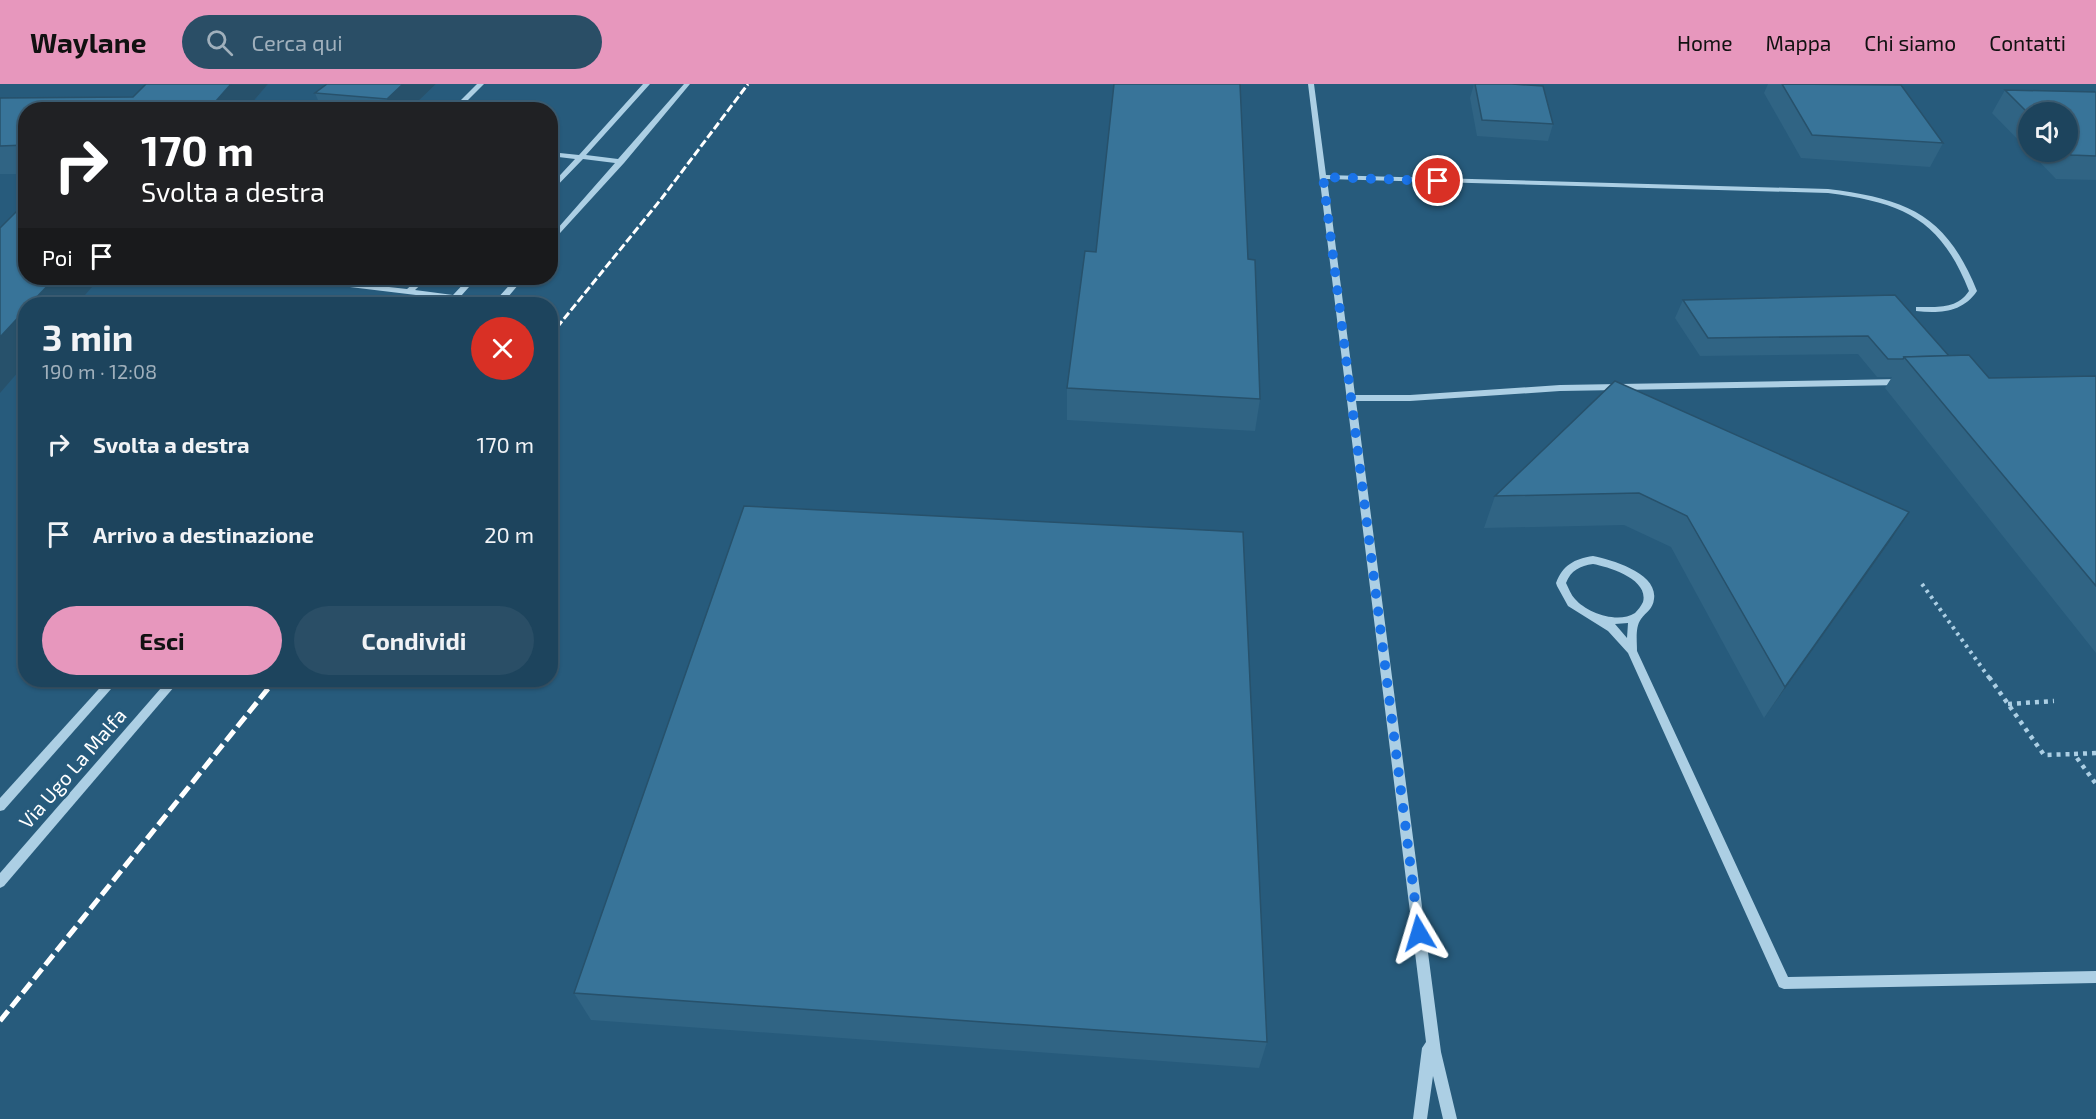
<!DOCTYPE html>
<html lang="it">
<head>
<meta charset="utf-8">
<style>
	:root { --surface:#1d445d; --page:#2a4e66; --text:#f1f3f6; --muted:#a0b0bc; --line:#3b5c72; --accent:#e797bd }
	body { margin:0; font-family:"Exo 2",sans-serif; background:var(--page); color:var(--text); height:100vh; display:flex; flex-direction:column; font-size:22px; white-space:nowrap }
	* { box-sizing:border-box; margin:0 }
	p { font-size:20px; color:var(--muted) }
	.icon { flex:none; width:33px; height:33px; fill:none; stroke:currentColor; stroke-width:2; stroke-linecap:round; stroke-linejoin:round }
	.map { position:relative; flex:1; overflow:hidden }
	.details { position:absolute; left:18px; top:213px; width:540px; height:390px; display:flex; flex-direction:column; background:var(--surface); border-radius:24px; box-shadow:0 2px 4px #0004,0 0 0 2px var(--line) }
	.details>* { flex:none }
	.hud { position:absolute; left:18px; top:18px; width:540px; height:183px; border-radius:24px; box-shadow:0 2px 4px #0004,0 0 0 2px var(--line); background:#202124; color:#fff; overflow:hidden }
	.controls { position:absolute; left:2018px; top:18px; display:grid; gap:12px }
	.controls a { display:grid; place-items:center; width:60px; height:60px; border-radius:50%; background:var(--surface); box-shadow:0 2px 4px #0004,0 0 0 2px var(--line); font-size:30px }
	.pin { position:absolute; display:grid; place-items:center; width:51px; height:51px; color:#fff; margin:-26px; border:3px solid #fff; border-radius:50%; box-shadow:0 2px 6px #0007 }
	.me { position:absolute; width:66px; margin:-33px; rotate:353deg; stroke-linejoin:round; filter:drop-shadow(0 0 4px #0008) }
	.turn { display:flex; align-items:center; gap:21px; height:126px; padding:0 24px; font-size:27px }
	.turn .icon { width:78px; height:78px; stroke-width:2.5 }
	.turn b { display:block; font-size:42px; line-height:51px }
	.then { display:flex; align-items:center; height:57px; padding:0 24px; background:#0003; gap:12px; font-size:22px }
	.round { display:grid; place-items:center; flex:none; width:63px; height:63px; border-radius:32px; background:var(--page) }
	.head { display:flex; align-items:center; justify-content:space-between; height:102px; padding:0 24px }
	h1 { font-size:36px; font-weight:700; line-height:45px }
	.primary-button { display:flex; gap:12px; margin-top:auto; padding:12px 24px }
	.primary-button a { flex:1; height:69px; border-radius:36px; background:var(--accent); color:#111; font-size:24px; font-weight:700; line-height:69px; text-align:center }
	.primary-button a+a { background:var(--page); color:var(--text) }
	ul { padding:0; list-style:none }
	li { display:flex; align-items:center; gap:18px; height:90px; padding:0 24px }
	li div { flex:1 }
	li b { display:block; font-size:22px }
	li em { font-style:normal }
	header { display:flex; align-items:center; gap:36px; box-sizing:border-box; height:84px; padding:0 30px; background:var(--accent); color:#111 }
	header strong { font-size:28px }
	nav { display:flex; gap:33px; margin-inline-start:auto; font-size:21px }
	.search { width:420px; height:54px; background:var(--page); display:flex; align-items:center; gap:15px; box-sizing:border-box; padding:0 21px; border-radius:33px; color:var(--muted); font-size:22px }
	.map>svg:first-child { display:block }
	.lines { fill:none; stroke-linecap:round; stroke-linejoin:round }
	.path-far1 { stroke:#accfe4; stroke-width:4; stroke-dasharray:3 4.5; stroke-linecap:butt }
	.path { stroke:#accfe4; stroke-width:4.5; stroke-dasharray:4 5; stroke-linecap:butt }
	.minor { fill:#accfe4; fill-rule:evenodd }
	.rail-far1 { stroke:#fff; stroke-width:3; stroke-dasharray:8 3; stroke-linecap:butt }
	.rail { stroke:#fff; stroke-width:5; stroke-dasharray:13 5; stroke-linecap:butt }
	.wall { fill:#306484 }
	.shaded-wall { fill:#27516b }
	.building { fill:#387499; stroke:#27516b; stroke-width:1.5 }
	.route { stroke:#1a73e8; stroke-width:10; stroke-dasharray:0 18 }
	.labels { text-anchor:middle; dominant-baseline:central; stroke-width:6; stroke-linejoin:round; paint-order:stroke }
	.street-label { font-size:20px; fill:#fff; stroke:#275b7c }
</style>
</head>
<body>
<header>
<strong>Waylane</strong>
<div class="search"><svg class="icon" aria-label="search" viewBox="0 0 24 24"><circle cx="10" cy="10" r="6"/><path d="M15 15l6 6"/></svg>Cerca qui</div>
<nav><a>Home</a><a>Mappa</a><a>Chi siamo</a><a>Contatti</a></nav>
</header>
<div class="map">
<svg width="2096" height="1035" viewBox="0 0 2096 1035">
	<rect width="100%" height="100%" fill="#275b7c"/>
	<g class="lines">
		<polyline class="path-far1" points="1922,500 1990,595"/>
		<g class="path">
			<polyline points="1989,593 2044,671 2074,670"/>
			<polyline points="2008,620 2054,617"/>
			<polyline points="2096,669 2074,670 2096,700"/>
		</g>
		<g class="minor">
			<polygon points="337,0 344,0 316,26 308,26"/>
			<polygon points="477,0 484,0 458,26 451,26"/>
			<polygon points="643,0 650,0 586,71 618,75 684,0 690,0 624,79 550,160 550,153 615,79 583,75 550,109 550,102 575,75 550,72 550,68 579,71"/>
			<path d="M1308,0H1314L1326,91L1828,105C1907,115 1946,130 1977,207C1963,228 1940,230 1916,227V223H1919C1938,223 1957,225 1969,207C1940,134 1903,119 1828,109L1327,95L1355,311H1410L1560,301L1901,295L1905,298L1901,301L1560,307L1410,317H1356L1441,968L1457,1035H1443L1433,992L1427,1035H1413L1422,964L1426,958Z"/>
			<polygon points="288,194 308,194 407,205 420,194 428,194 415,206 453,211 469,194 477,194 461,212 496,216 516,194 524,194 502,220 457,216 453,220 445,220 449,215 292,196"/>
			<path d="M1593,472C1612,476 1658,489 1654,515C1653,525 1646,528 1641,535C1635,543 1637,557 1637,567L1788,893L2096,887V899L1784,905L1779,903L1628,569L1608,547L1568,522L1557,502L1556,499C1563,481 1574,475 1593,472ZM1593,480C1609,483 1649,495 1643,518C1641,522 1638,526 1635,529C1618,540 1587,529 1575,515C1571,511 1569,505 1566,499C1571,486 1580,482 1593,480ZM1628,539L1627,554L1615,540Z"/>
			<polygon points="107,596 119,596 4,726 0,727 0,714"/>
			<polygon points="168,596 180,596 4,802 0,804 0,789"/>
		</g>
		<polyline class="rail-far1" points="550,252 662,114 748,0"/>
		<polyline class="rail" points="0,937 275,596"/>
	</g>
	<g class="wall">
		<polygon points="146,0 268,0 246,26 26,26 26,90 0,90 0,14 133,13"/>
		<polygon points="436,0 409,26 322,26 315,9"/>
		<polygon points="1474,0 1512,0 1553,40 1548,57 1477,52 1470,14"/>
		<polygon points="1768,0 1894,0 1943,59 1930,83 1801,74 1764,9"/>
		<polygon points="2005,6 2096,8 2096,96 2056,95 2030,68 2067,68 2067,28 2028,28 2028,66 1992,29"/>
		<polygon points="1248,175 1260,315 1255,347 1067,336 1067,304"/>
		<polygon points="1895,211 1949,272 1989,294 2096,292 2096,569 1885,304 1892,293 1877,293 1858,270 1700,272 1675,234 1683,216"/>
		<polygon points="1615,297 1888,460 1764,634 1671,463 1624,441 1484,444 1495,412"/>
		<polygon points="574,909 1267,958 1259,984 591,936"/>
	</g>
	<g class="shaded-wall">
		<polygon points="231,0 268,0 246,26 208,26"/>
		<polygon points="403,0 436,0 409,26 391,26 387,15"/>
		<polygon points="55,194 100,194 77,220 30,220"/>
		<polygon points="26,225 26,279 0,309 0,253"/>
		<polygon points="1909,428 1888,460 1764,634 1785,603"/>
	</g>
	<g class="building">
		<polygon points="146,0 231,0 208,26 26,26 26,61 0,62 0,14 133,13"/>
		<polygon points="327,0 403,0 387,15 315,9"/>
		<polygon points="1114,0 1240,0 1248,175 1255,176 1260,315 1067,304 1085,167 1096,168"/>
		<polygon points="1475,0 1512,0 1543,2 1553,40 1482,36"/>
		<polygon points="1782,0 1901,1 1943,59 1812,51"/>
		<polygon points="2005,6 2096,8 2096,72 2071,71 2067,67 2067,28 2028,29"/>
		<polygon points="26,118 26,194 55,194 30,220 26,220 26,225 0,253 0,144"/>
		<polygon points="1895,211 1949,272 1904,273 1903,275 1888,275 1868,252 1708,254 1683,216"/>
		<polygon points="1969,271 1989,294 2096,292 2096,502 1904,273"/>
		<polygon points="1615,297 1909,428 1785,603 1687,432 1639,409 1495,412"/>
		<polygon points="744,422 1243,448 1267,958 574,909"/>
	</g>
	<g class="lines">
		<polyline class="route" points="1419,849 1323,93 1438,97"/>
	</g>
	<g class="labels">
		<g class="street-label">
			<text transform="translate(72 684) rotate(-49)">Via Ugo La Malfa</text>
		</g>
	</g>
</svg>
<div class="controls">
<a><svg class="icon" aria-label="sound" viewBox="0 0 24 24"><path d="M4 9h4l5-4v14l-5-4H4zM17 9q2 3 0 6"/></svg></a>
</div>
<div class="pin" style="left:1438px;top:97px;background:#d93025"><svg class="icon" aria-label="arrive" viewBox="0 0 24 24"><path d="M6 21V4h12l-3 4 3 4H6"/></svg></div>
<svg class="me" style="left:1419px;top:849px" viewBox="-20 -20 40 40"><path d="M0-17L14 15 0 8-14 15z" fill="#1a73e8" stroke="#fff" stroke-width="4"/></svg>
<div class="hud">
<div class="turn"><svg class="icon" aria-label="right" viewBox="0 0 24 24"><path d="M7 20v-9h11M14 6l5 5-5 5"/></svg><div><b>170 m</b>Svolta a destra</div></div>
<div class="then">Poi<svg class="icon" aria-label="arrive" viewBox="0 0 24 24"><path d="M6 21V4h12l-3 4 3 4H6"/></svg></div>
</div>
<section class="details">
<div class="head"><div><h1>3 min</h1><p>190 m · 12:08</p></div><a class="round" style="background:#d93025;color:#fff"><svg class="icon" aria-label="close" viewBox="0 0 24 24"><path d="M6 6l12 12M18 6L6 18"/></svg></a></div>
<ul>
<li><svg class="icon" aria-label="right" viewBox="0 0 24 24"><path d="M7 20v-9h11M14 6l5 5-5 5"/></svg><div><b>Svolta a destra</b></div><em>170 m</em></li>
<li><svg class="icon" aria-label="arrive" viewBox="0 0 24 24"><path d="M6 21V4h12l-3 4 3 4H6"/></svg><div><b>Arrivo a destinazione</b></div><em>20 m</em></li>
</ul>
<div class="primary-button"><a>Esci</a><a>Condividi</a></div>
</section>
</div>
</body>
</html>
